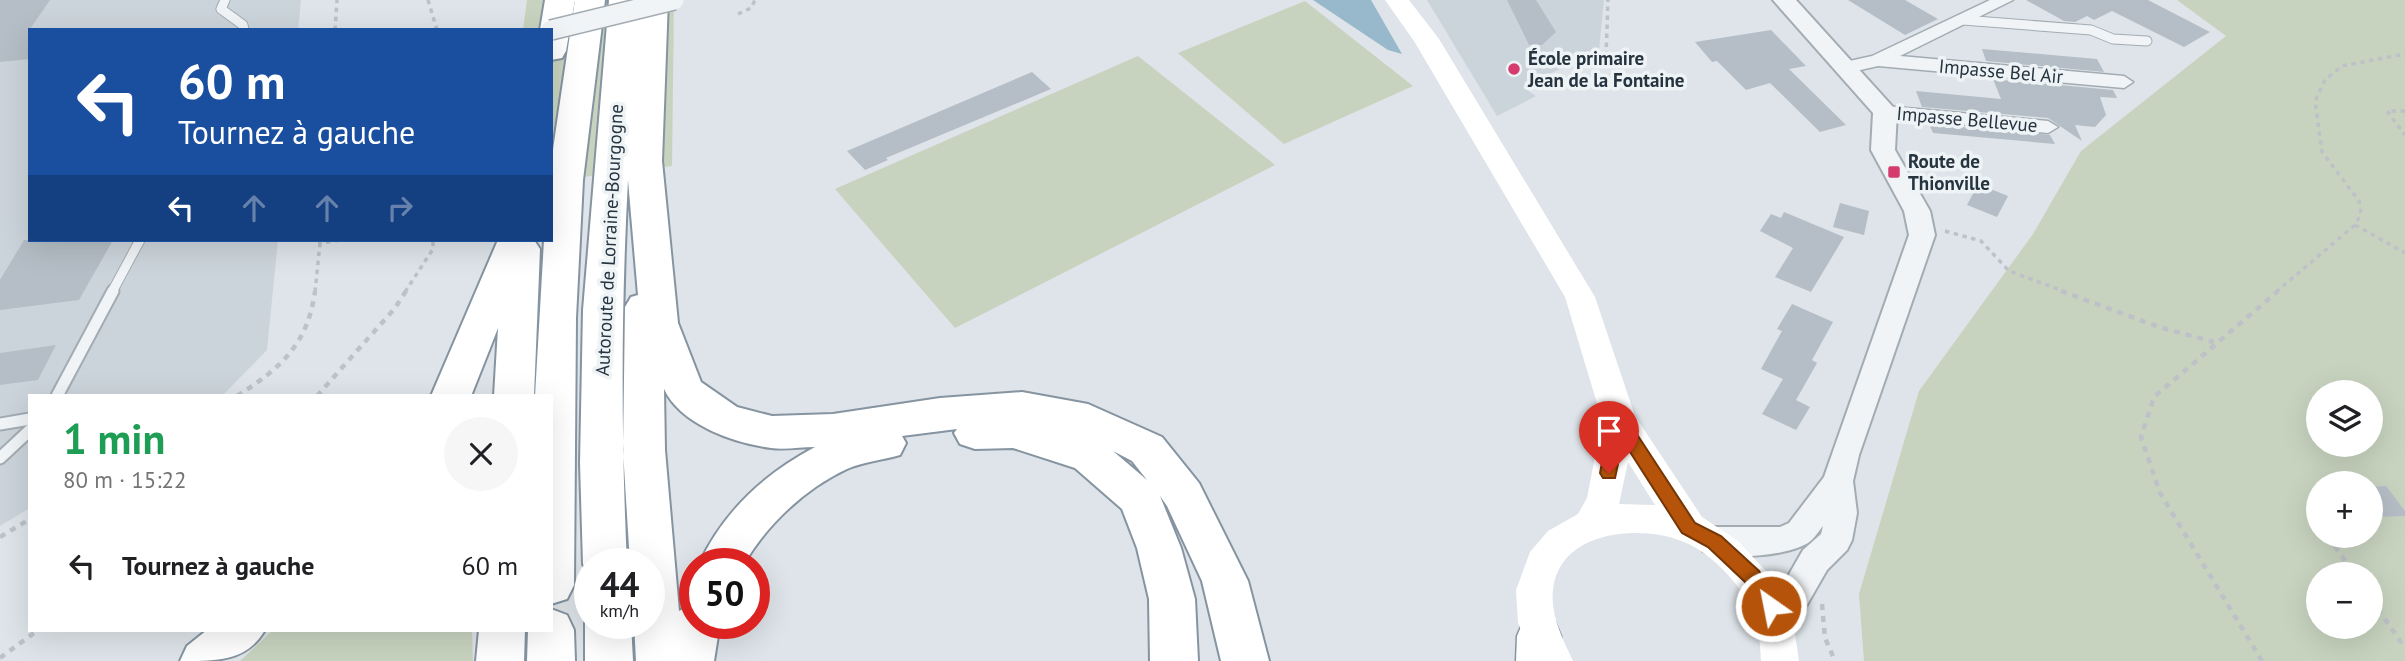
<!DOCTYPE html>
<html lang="fr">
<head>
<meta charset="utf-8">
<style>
	:root { --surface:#fff; --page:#f6f6f6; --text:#202124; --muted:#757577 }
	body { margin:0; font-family:"PT Sans",sans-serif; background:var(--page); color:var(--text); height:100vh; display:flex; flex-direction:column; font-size:26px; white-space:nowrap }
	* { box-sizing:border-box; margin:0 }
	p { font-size:23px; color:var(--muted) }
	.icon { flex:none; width:38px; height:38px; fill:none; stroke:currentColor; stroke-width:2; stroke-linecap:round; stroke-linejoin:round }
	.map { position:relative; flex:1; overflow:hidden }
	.panel { position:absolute; left:28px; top:394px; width:525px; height:238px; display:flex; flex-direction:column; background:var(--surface); border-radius:0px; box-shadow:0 7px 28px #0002 }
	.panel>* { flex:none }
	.top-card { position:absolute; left:28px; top:28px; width:525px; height:214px; border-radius:0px; box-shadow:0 7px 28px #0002; background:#1a4fa0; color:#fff; overflow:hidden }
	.buttons { position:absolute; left:2306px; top:380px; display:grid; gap:14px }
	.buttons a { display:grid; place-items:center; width:77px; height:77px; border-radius:50%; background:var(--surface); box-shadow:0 7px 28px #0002; font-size:35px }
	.speed { position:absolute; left:574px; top:548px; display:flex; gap:14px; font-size:35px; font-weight:700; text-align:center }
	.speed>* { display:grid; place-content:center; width:91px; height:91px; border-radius:50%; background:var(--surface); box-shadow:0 7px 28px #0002; line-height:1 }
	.speed small { font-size:18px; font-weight:400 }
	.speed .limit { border:10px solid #d22; background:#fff; color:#111 }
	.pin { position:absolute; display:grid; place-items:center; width:60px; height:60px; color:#fff; margin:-72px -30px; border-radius:50% 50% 50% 0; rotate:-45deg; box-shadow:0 0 7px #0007 }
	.pin .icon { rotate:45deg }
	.me { position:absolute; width:77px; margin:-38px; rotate:327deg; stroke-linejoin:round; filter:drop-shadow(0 0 5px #0008) }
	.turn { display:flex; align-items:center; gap:24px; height:147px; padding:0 35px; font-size:32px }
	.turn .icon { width:91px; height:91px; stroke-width:2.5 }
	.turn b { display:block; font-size:49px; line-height:60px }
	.lanes { display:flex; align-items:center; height:66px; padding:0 35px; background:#0003; justify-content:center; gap:35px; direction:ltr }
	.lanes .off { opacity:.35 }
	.round { display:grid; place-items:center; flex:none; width:74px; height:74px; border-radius:37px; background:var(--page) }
	.headline { display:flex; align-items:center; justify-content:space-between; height:119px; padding:0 35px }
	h1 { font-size:42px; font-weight:700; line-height:52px; color:#1e9e55 }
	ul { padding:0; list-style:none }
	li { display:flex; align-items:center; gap:21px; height:105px; padding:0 35px }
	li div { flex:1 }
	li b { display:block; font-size:26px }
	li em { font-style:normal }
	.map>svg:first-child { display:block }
	.built { fill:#ccd4db }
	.green { fill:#c7d3bf; fill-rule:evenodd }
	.water { fill:#97b9cb }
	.building { fill:#b5bec6 }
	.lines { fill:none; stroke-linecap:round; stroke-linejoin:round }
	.service-far1-casing { stroke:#a3acb3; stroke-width:11 }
	.service-casing { stroke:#a3acb3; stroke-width:15 }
	.minor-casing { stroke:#a3acb3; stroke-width:3 }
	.tertiary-casing { stroke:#a3acb3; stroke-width:4 }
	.trunk-casing { stroke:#8594a0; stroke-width:3 }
	.motorway-casing { stroke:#8594a0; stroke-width:4 }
	.path-far1 { stroke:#bcc2c7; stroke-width:3.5; stroke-dasharray:4.5 4.5; stroke-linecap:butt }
	.path { stroke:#bcc2c7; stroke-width:4.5; stroke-dasharray:6 6; stroke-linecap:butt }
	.service-far1 { stroke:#f1f4f7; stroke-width:9 }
	.service { stroke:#f1f4f7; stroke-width:11 }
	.minor { fill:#f1f4f7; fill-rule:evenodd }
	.tertiary { fill:#f1f4f7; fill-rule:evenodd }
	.secondary { fill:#fff; fill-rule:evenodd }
	.trunk { fill:#fff; fill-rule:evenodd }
	.motorway { fill:#fff; fill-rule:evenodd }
	.minor-bridge-casing { stroke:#a3acb3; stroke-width:22; stroke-linecap:butt }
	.minor-bridge { stroke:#f1f4f7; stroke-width:19 }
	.route { fill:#b45309; stroke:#753606; stroke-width:2 }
	.poi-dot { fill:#d63b6d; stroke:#eef3f6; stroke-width:2.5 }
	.labels { text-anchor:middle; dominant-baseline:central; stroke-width:7; stroke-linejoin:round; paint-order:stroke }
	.poi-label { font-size:19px; font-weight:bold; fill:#263440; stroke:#eef3f6; text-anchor:start }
	.street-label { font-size:19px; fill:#263440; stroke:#eef3f6 }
</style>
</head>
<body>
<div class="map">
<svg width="2405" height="661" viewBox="0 0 2405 661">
	<rect width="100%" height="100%" fill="#dee4e9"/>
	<g class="built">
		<polygon points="0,0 301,0 298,30 30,30 30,240 278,240 267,350 223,395 30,396 30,508 0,526"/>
		<polygon points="1427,0 1604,0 1599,50 1523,87 1536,96 1497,116"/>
	</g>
	<g class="green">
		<polygon points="527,0 674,0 672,166 551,181 551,30 523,30"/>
		<path d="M2177,0H2405V661H1864L1859,594L1919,391L2033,234L2081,151L2226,36ZM2319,392H2371V444H2319ZM2319,483H2371V536H2319ZM2319,574H2371V626H2319Z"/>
		<polygon points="1305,1 1413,86 1284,144 1178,53"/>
		<polygon points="1138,56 1275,165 955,328 835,189"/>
		<polygon points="273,630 472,630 473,661 240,661"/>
	</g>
	<polygon class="water" points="1313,0 1371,0 1402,54 1388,50"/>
	<g class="building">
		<polygon points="0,0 50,0 30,29 30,59 0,62"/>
		<polygon points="1507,0 1536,0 1556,32 1542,45 1529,45"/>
		<polygon points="1848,0 1905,0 1938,19 1905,35"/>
		<polygon points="2026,0 2148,0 2210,32 2184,47 2112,11 2094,20 2087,16 2075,22 2064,21"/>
		<polygon points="1771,30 1806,66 1789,69 1846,125 1820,132 1770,83 1746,90 1717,61 1712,62 1695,42"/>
		<polygon points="1982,49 2097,59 2104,72 1986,61"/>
		<polygon points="1032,72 1051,89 886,158 888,160 865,170 847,151"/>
		<polygon points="1993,79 2113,90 2117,98 2100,97 2106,115 2095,127 2075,125 2082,141 2048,118 1922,107 1916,91 2001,99"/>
		<polygon points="1929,124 2050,135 2055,144 1933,133"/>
		<polygon points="1978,184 2008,196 1997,217 1967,205"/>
		<polygon points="1840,203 1869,211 1864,235 1833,227"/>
		<polygon points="1784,212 1844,237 1811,292 1775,277 1793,248 1760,231 1771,214 1781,218"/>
		<polygon points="24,240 113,240 79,300 0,310 0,280"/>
		<polygon points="1792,304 1833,322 1812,360 1817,363 1796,400 1810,407 1796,430 1762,414 1783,379 1761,369 1782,331 1777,329"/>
		<polygon points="56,345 38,380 0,385 0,353"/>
		<polygon points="2386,486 2405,511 2405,516 2371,517 2371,487"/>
	</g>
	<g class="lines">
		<g class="service-far1-casing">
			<g id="service-far1">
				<polyline points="225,0 221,9 243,25 244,30"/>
				<polyline points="1963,20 2091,30 2113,39 2147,41"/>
				<polyline points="112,292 140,240"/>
			</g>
		</g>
		<g class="service-casing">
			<g id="service">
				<polyline points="57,396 113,291"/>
				<polyline points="0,424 30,419"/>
				<polyline points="0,458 30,430"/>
			</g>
		</g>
		<g class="minor-casing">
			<g id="minor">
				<polygon points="1990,0 2013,0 1900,56 2124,76 2133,82 2124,88 1878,66 1843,74 1834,68 1836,64 1872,56"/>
				<polygon points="1885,106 2048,121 2058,127 2048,133 1878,116 1875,112 1878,108"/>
			</g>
		</g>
		<g class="tertiary-casing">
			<path id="tertiary" d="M1773,0H1796L1893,107L1897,112L1895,150L1930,211L1935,235L1859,455L1853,481L1857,513L1852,540L1847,550L1827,570L1789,636L1777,640L1765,636L1760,625L1803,550L1821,534L1823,526C1818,532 1814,539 1808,543C1784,557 1728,560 1703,551L1698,541L1703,531L1714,527H1780L1789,523L1824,477L1909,235L1904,211L1871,150L1873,113Z"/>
		</g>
		<g class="trunk-casing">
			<polygon id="trunk" points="1539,616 1555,622 1561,636 1562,661 1516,661 1517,636 1523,622"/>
		</g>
		<g class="motorway-casing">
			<g id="motorway">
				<polygon points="545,0 575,0 566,51 562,58 551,60 551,30 540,30"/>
				<polygon points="575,0 605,0 583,180 576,318 574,585 567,599 551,604 551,396 535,396 544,240 551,240 551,163"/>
				<path d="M609,0H668L662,161L678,323L701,382L737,407L772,416L833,414L940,398L1022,392L1088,404L1162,437L1199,483L1248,581L1269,661H1221L1202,581L1167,506L1160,496L1181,548L1195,599L1198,661H1150L1149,599L1137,548L1122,509L1075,468L1013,448L975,449L960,444L954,433L957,429L902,436L906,443L900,455C883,460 863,462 847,469C806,488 767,524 744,564H699C724,511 764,474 815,447C801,447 785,450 771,448C734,443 681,425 664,389L665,450L679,611L695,603V623H720L714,661H636L634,623H649V564H630L623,450L625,307L631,297L638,295L628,180C621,308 621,435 627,564H590V578L583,564L580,463L583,310ZM1113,451L1132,461L1147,480Z"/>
				<polygon points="498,240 534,240 540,249 534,396 494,396 498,328 471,396 431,396"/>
				<polygon points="551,609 567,615 574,630 575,661 527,661 528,630 551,630"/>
				<polygon points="590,612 590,623 631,623 633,661 585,661 585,623"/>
				<path d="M207,630H265C247,661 218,661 180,661L187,646Z"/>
				<polygon points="479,630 525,630 524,661 476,661"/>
			</g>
		</g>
		<g class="path-far1">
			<polyline points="428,0 437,30"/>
			<polyline points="738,14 751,8 755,0"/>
			<polyline points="335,30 337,0"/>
			<polyline points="1606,56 1608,0"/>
			<polyline points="2405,111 2387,111 2405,135"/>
			<polyline points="2355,225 2405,253"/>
			<polyline points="1945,231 1981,241 2009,271 2066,292"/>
			<polyline points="320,240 320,243 341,240"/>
			<polyline points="315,292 320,243"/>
			<polyline points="405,292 433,249 433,240"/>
			<polyline points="2276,292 2355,225 2361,214 2359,201 2322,152 2315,101 2325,80 2342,66 2405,54"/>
		</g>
		<g class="path">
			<polyline points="2061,291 2159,327 2214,342"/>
			<path d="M237,396C281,368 308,344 315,291"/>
			<polyline points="317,396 395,308 406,291"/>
			<polyline points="2328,536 2354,574"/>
			<polyline points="0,537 30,519"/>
			<polyline points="2371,599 2405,648"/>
			<polyline points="1822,604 1825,638 1835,661"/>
			<polyline points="0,658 38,630"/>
			<polyline points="2262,661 2160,493 2141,437 2154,397 2278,291"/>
		</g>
		<use href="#service-far1" class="service-far1"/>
		<use href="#service" class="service"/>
		<use href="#minor" class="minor"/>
		<use href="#tertiary" class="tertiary"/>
		<path class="secondary" d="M1385,0H1409L1439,39L1595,297L1635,416L1702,517L1738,541L1777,583L1793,619L1799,661H1761C1760,647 1760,633 1755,619C1747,590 1712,553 1684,542C1641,524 1559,530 1553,590C1550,615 1563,639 1573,661H1535L1518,623L1516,590L1530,552L1548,531L1578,514L1587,498L1602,420L1565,297L1414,41ZM1628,462L1655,505L1619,504Z"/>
		<use href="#trunk" class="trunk"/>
		<use href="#motorway" class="motorway"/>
		<g class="minor-bridge-casing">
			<polyline id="minor-bridge" points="551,30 674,0"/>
		</g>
		<use href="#minor-bridge" class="minor-bridge"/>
	</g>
	<polygon class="route" points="1619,414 1625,416 1695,523 1721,536 1759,571 1780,606 1777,612 1764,612 1745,582 1708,547 1682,533 1623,441 1615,478 1603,478 1600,473 1610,420"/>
	<g class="poi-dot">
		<circle cx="1514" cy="69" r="7"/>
		<rect x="1887" y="165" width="14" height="14" rx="3.5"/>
	</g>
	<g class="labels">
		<g class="poi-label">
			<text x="1528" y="58">École primaire<tspan x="1528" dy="22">Jean de la Fontaine</tspan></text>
			<text x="1908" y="161">Route de<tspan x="1908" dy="22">Thionville</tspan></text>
		</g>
		<g class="street-label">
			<text transform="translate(2001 71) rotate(5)">Impasse Bel Air</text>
			<text transform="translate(1967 119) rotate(5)">Impasse Bellevue</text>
			<text transform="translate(609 240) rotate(-87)">Autoroute de Lorraine-Bourgogne</text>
		</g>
	</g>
</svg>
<div class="buttons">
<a><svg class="icon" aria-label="layers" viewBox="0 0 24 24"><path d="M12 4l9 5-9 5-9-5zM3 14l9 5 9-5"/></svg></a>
<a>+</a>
<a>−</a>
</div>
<div class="speed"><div>44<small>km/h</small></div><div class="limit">50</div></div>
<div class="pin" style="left:1609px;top:473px;background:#d93025"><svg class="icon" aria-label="arrive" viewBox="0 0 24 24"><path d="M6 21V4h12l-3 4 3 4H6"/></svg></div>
<svg class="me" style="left:1771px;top:606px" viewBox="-20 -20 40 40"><circle r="17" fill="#b45309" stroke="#fff" stroke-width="3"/><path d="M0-11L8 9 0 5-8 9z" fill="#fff"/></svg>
<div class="top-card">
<div class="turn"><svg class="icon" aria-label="left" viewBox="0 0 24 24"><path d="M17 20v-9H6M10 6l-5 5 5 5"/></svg><div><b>60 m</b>Tournez à gauche</div></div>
<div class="lanes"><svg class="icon" aria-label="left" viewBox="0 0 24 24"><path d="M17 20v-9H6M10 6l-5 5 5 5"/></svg><svg class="icon off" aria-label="ahead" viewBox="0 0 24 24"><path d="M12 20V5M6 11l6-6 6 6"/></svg><svg class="icon off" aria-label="ahead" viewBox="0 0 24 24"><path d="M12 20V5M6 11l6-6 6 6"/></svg><svg class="icon off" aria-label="right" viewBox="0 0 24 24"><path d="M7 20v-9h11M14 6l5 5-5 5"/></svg></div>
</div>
<section class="panel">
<div class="headline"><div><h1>1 min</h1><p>80 m · 15:22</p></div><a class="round"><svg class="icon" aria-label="close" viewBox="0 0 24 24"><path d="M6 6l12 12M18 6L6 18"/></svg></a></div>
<ul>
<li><svg class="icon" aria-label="left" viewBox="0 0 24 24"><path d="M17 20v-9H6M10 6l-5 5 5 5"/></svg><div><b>Tournez à gauche</b></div><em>60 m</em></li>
</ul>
</section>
</div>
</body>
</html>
